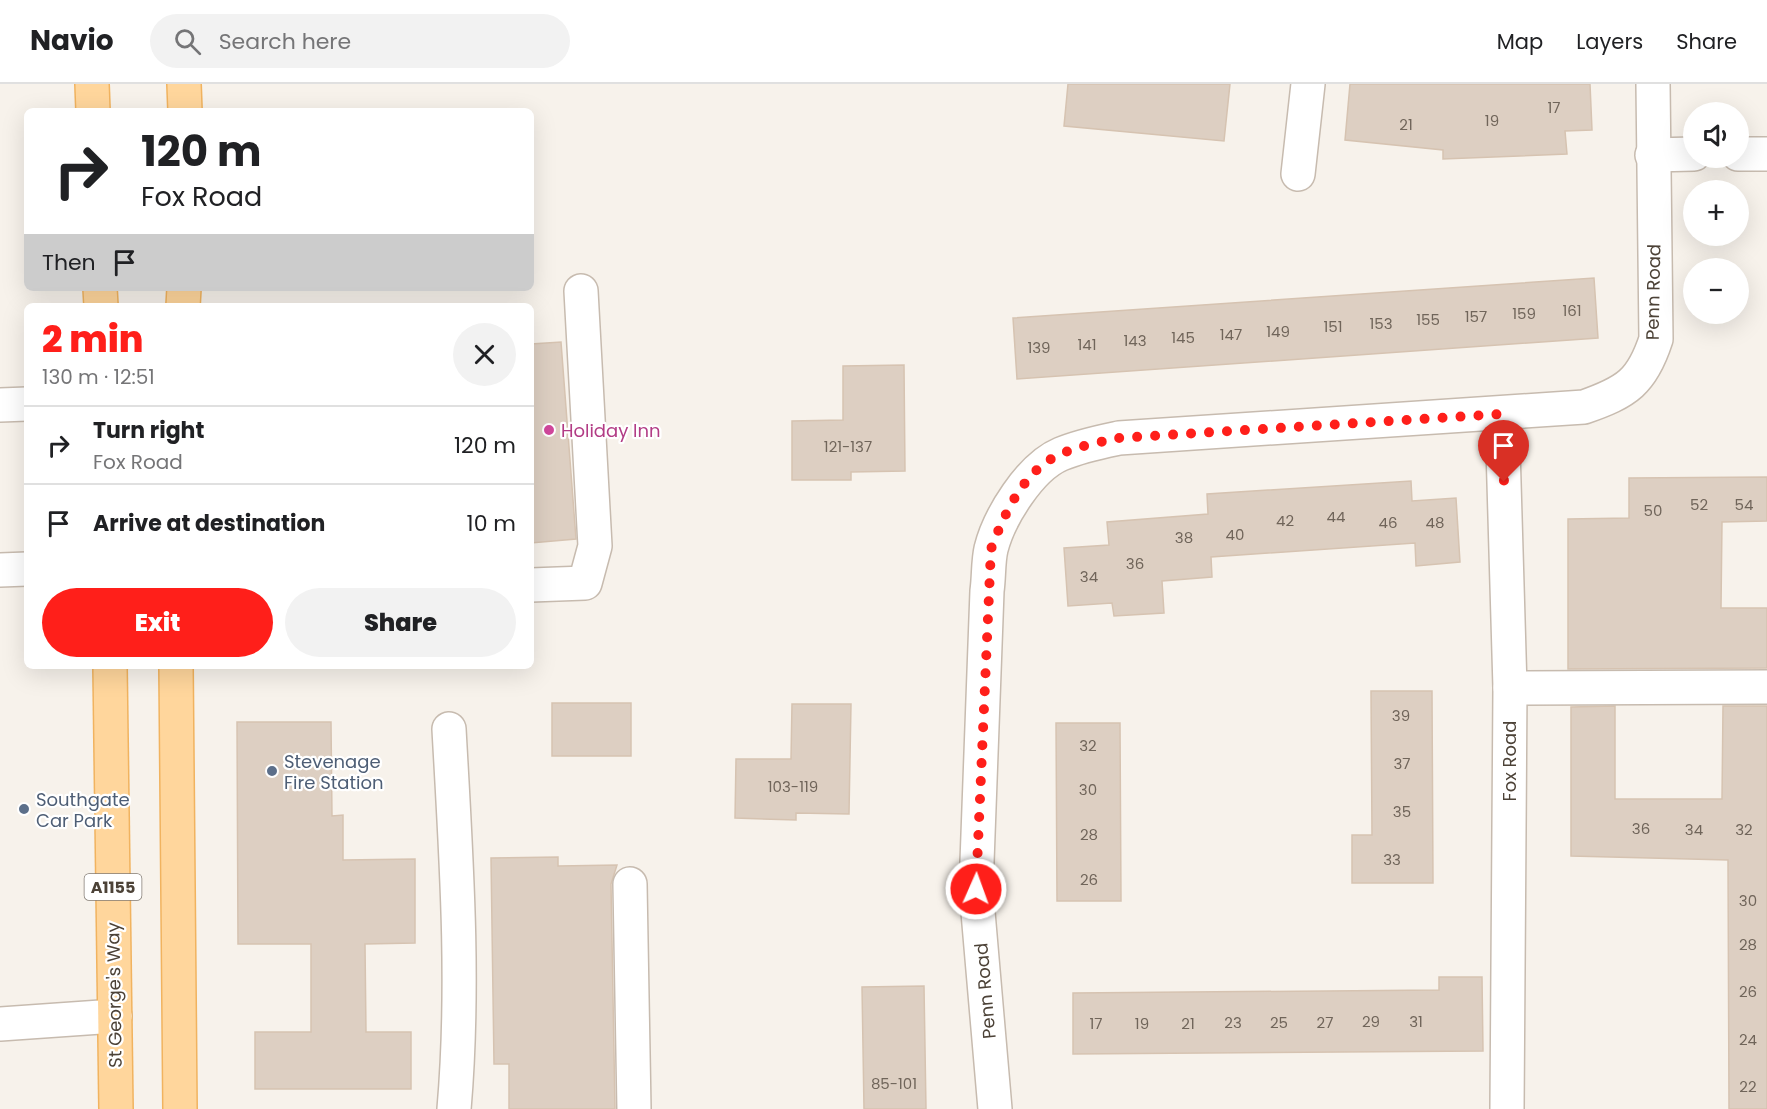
<!DOCTYPE html>
<html lang="en">
<head>
<meta charset="utf-8">
<style>
	:root { --surface:#fff; --page:#f2f2f2; --text:#202124; --muted:#757577; --line:#e0e0e0; --accent:#ff1f1a }
	body { margin:0; font-family:Poppins,sans-serif; background:var(--page); color:var(--text); height:100vh; display:flex; flex-direction:column; font-size:22px; white-space:nowrap }
	* { box-sizing:border-box; margin:0 }
	p { font-size:20px; color:var(--muted) }
	.icon { flex:none; width:33px; height:33px; fill:none; stroke:currentColor; stroke-width:2; stroke-linecap:round; stroke-linejoin:round }
	.map { position:relative; flex:1; overflow:hidden }
	.panel { position:absolute; left:24px; top:219px; width:510px; height:366px; display:flex; flex-direction:column; background:var(--surface); border-radius:9px; box-shadow:0 6px 24px #0002 }
	.panel>* { flex:none }
	.hud { position:absolute; left:24px; top:24px; width:510px; height:183px; border-radius:9px; box-shadow:0 6px 24px #0002; background:#fff; color:var(--text); overflow:hidden }
	.buttons { position:absolute; left:1683px; top:18px; display:grid; gap:12px }
	.buttons a { display:grid; place-items:center; width:66px; height:66px; border-radius:50%; background:var(--surface); box-shadow:0 6px 24px #0002; font-size:30px }
	.pin { position:absolute; display:grid; place-items:center; width:51px; height:51px; color:#fff; margin:-62px -26px; border-radius:50% 50% 50% 0; rotate:-45deg; box-shadow:0 0 6px #0007 }
	.pin .icon { rotate:45deg }
	.me { position:absolute; width:66px; margin:-33px; rotate:2deg; stroke-linejoin:round; filter:drop-shadow(0 0 4px #0008) }
	.turn { display:flex; align-items:center; gap:21px; height:126px; padding:0 18px; font-size:27px }
	.turn .icon { width:78px; height:78px; stroke-width:2.5 }
	.turn b { display:block; font-size:42px; line-height:51px }
	.then { display:flex; align-items:center; height:57px; padding:0 18px; background:#0003; gap:12px; font-size:22px }
	.round { display:grid; place-items:center; flex:none; width:63px; height:63px; border-radius:32px; background:var(--page) }
	.head { display:flex; align-items:center; justify-content:space-between; height:102px; padding:0 18px }
	h1 { font-size:36px; font-weight:800; line-height:45px; color:var(--accent) }
	.primary-button { display:flex; gap:12px; margin-top:auto; padding:12px 18px }
	.primary-button a { flex:1; height:69px; border-radius:36px; background:var(--accent); color:#fff; font-size:24px; font-weight:800; line-height:69px; text-align:center }
	.primary-button a+a { background:var(--page); color:var(--text) }
	ul { padding:0; list-style:none }
	li { display:flex; align-items:center; gap:18px; height:78px; padding:0 18px; border-top:2px solid var(--line) }
	li div { flex:1 }
	li b { display:block; font-size:22px }
	li em { font-style:normal }
	header { display:flex; align-items:center; gap:36px; box-sizing:border-box; height:84px; padding:0 30px; background:var(--surface); border-bottom:2px solid var(--line) }
	header strong { font-size:28px }
	nav { display:flex; gap:33px; margin-inline-start:auto; font-size:21px }
	.search { width:420px; height:54px; background:var(--page); display:flex; align-items:center; gap:15px; box-sizing:border-box; padding:0 21px; border-radius:33px; color:var(--muted); font-size:22px }
	.map>svg:first-child { display:block }
	.building { fill:#ddcfc2; stroke:#d6c3b1; stroke-width:1.5 }
	.lines { fill:none; stroke-linecap:round; stroke-linejoin:round }
	.minor-casing { stroke:#c7bbaf; stroke-width:36 }
	.major-casing { stroke:#f1b35f; stroke-width:36 }
	.minor { stroke:#fff; stroke-width:33 }
	.major { stroke:#ffd69c; stroke-width:33 }
	.route { stroke:#ff1f1a; stroke-width:10; stroke-dasharray:0 18 }
	.hotel-dot { fill:#d1479c; stroke:#fff; stroke-width:2 }
	.service-dot { fill:#5c6f8a; stroke:#fff; stroke-width:2 }
	.labels { text-anchor:middle; dominant-baseline:central; stroke-width:4.5; stroke-linejoin:round; paint-order:stroke }
	.number-label { font-size:15px; fill:#70655a }
	.shield { fill:#fff; stroke:#827b73; stroke-width:1.5 }
	.shield-label { font-size:16px; font-weight:bold; fill:#4c4237 }
	.street-label { font-size:18px; fill:#4c4237; stroke:#fff }
	.hotel-label { font-size:18px; fill:#b23c85; stroke:#fff; text-anchor:start }
	.service-label { font-size:18px; fill:#4e5e75; stroke:#fff; text-anchor:start }
</style>
</head>
<body>
<header>
<strong>Navio</strong>
<div class="search"><svg class="icon" aria-label="search" viewBox="0 0 24 24"><circle cx="10" cy="10" r="6"/><path d="M15 15l6 6"/></svg>Search here</div>
<nav><a>Map</a><a>Layers</a><a>Share</a></nav>
</header>
<div class="map">
<svg width="1767" height="1025" viewBox="0 0 1767 1025">
	<rect width="100%" height="100%" fill="#f7f2eb"/>
	<g class="building">
		<polygon points="1068,0 1230,0 1224,57 1064,42"/>
		<polygon points="1350,0 1590,0 1592,46 1565,47 1567,70 1443,75 1443,66 1345,56"/>
		<polygon points="1594,194 1598,254 1017,295 1013,234"/>
		<polygon points="561,258 576,455 531,459 531,260"/>
		<polygon points="904,281 905,387 851,388 851,396 792,396 792,337 843,336 843,282"/>
		<polygon points="1767,393 1767,437 1722,438 1721,524 1767,524 1767,584 1568,585 1568,435 1629,434 1629,394"/>
		<polygon points="1411,397 1412,417 1456,414 1460,478 1416,482 1415,459 1211,473 1212,493 1162,497 1164,529 1114,532 1112,519 1068,522 1064,464 1109,461 1107,438 1208,430 1207,410"/>
		<polygon points="1371,607 1432,607 1433,799 1352,799 1352,751 1372,751"/>
		<rect x="552" y="619" width="79" height="53"/>
		<polygon points="792,620 851,620 849,730 796,729 796,736 735,734 736,675 791,675"/>
		<polygon points="1615,622 1615,715 1722,715 1723,622 1767,622 1767,1025 1729,1025 1728,776 1571,772 1571,623"/>
		<polygon points="237,638 331,638 332,732 343,731 343,776 415,775 415,859 365,860 366,948 411,948 411,1005 255,1005 255,948 311,948 311,860 238,860"/>
		<polygon points="1056,639 1120,639 1121,817 1057,817"/>
		<polygon points="558,773 558,782 617,781 611,800 615,1025 509,1025 509,980 494,980 491,774"/>
		<polygon points="1439,893 1482,893 1483,967 1073,970 1073,909 1439,906"/>
		<polygon points="924,902 926,1025 864,1025 862,903"/>
	</g>
	<g class="lines">
		<g class="minor-casing">
			<g id="minor">
				<polyline points="1738,70 1767,70"/>
				<polyline points="1652,71 1694,70"/>
				<polyline points="1298,90 1308,0"/>
				<polyline points="0,321 27,320"/>
				<polyline points="1502,330 1510,604 1507,1025"/>
				<polyline points="0,486 27,485"/>
				<polyline points="531,501 585,499 595,462 581,207"/>
				<polyline points="1510,604 1767,603"/>
				<path d="M449,645C456,771 465,899 454,1025"/>
				<polyline points="630,800 634,1025"/>
				<polyline points="0,940 115,932"/>
				<path d="M995,1025L976,805L987,507C989,493 988,478 991,465C999,433 1030,383 1061,370C1080,362 1100,358 1119,354L1584,323C1627,308 1642,298 1656,255L1653,0"/>
			</g>
		</g>
		<g class="major-casing">
			<g id="major">
				<polyline points="92,0 93,27"/>
				<polyline points="184,0 185,27"/>
				<polyline points="100,204 101,222"/>
				<polyline points="183,222 184,204"/>
				<polyline points="110,582 116,1025"/>
				<polyline points="176,582 180,1025"/>
			</g>
		</g>
		<use href="#minor" class="minor"/>
		<use href="#major" class="major"/>
	</g>
	<g class="lines">
		<path class="route" d="M976,805L991,465C1004,431 1024,385 1061,370C1079,362 1100,358 1119,354L1502,330L1504,398"/>
	</g>
	<circle class="hotel-dot" cx="549" cy="346" r="6"/>
	<g class="service-dot">
		<circle cx="272" cy="687" r="6"/>
		<circle cx="24" cy="725" r="6"/>
	</g>
	<g class="labels">
		<g class="number-label">
			<text x="1554" y="23">17</text>
			<text x="1492" y="36">19</text>
			<text x="1406" y="40">21</text>
			<text x="1572" y="226">161</text>
			<text x="1524" y="229">159</text>
			<text x="1476" y="232">157</text>
			<text x="1428" y="235">155</text>
			<text x="1381" y="239">153</text>
			<text x="1333" y="242">151</text>
			<text x="1278" y="247">149</text>
			<text x="1231" y="250">147</text>
			<text x="1183" y="253">145</text>
			<text x="1135" y="256">143</text>
			<text x="1087" y="260">141</text>
			<text x="1039" y="263">139</text>
			<text x="848" y="362">121-137</text>
			<text x="1699" y="420">52</text>
			<text x="1744" y="420">54</text>
			<text x="1653" y="426">50</text>
			<text x="1336" y="432">44</text>
			<text x="1285" y="436">42</text>
			<text x="1388" y="438">46</text>
			<text x="1435" y="438">48</text>
			<text x="1235" y="450">40</text>
			<text x="1184" y="453">38</text>
			<text x="1135" y="479">36</text>
			<text x="1089" y="492">34</text>
			<text x="1401" y="631">39</text>
			<text x="1088" y="661">32</text>
			<text x="1402" y="679">37</text>
			<text x="793" y="702">103-119</text>
			<text x="1088" y="705">30</text>
			<text x="1402" y="727">35</text>
			<text x="1641" y="744">36</text>
			<text x="1694" y="745">34</text>
			<text x="1744" y="745">32</text>
			<text x="1089" y="750">28</text>
			<text x="1392" y="775">33</text>
			<text x="1089" y="795">26</text>
			<text x="1748" y="816">30</text>
			<text x="1748" y="860">28</text>
			<text x="1748" y="907">26</text>
			<text x="1371" y="937">29</text>
			<text x="1416" y="937">31</text>
			<text x="1233" y="938">23</text>
			<text x="1279" y="938">25</text>
			<text x="1325" y="938">27</text>
			<text x="1096" y="939">17</text>
			<text x="1142" y="939">19</text>
			<text x="1188" y="939">21</text>
			<text x="1748" y="955">24</text>
			<text x="894" y="999">85-101</text>
			<text x="1748" y="1002">22</text>
		</g>
		<rect class="shield" x="84.5" y="790" width="57" height="26" rx="4.5"/>
		<g class="shield-label">
			<text x="113" y="803">A1155</text>
		</g>
		<g class="street-label">
			<text transform="translate(1653 208) rotate(-89)">Penn Road</text>
			<text transform="translate(1509 677) rotate(-90)">Fox Road</text>
			<text transform="translate(985 907) rotate(-95)">Penn Road</text>
			<text transform="translate(114 911) rotate(-91)">St George's Way</text>
		</g>
		<g class="hotel-label">
			<text x="561" y="346">Holiday Inn</text>
		</g>
		<g class="service-label">
			<text x="284" y="677">Stevenage<tspan x="284" dy="21">Fire Station</tspan></text>
			<text x="36" y="715">Southgate<tspan x="36" dy="21">Car Park</tspan></text>
		</g>
	</g>
</svg>
<div class="buttons">
<a><svg class="icon" aria-label="sound" viewBox="0 0 24 24"><path d="M4 9h4l5-4v14l-5-4H4zM17 9q2 3 0 6"/></svg></a>
<a>+</a>
<a>−</a>
</div>
<div class="pin" style="left:1504px;top:398px;background:#d93025"><svg class="icon" aria-label="arrive" viewBox="0 0 24 24"><path d="M6 21V4h12l-3 4 3 4H6"/></svg></div>
<svg class="me" style="left:976px;top:805px" viewBox="-20 -20 40 40"><circle r="17" fill="#ff1f1a" stroke="#fff" stroke-width="3"/><path d="M0-11L8 9 0 5-8 9z" fill="#fff"/></svg>
<div class="hud">
<div class="turn"><svg class="icon" aria-label="right" viewBox="0 0 24 24"><path d="M7 20v-9h11M14 6l5 5-5 5"/></svg><div><b>120 m</b>Fox Road</div></div>
<div class="then">Then<svg class="icon" aria-label="arrive" viewBox="0 0 24 24"><path d="M6 21V4h12l-3 4 3 4H6"/></svg></div>
</div>
<section class="panel">
<div class="head"><div><h1>2 min</h1><p>130 m · 12:51</p></div><a class="round"><svg class="icon" aria-label="close" viewBox="0 0 24 24"><path d="M6 6l12 12M18 6L6 18"/></svg></a></div>
<ul>
<li><svg class="icon" aria-label="right" viewBox="0 0 24 24"><path d="M7 20v-9h11M14 6l5 5-5 5"/></svg><div><b>Turn right</b><p>Fox Road</p></div><em>120 m</em></li>
<li><svg class="icon" aria-label="arrive" viewBox="0 0 24 24"><path d="M6 21V4h12l-3 4 3 4H6"/></svg><div><b>Arrive at destination</b></div><em>10 m</em></li>
</ul>
<div class="primary-button"><a>Exit</a><a>Share</a></div>
</section>
</div>
</body>
</html>
